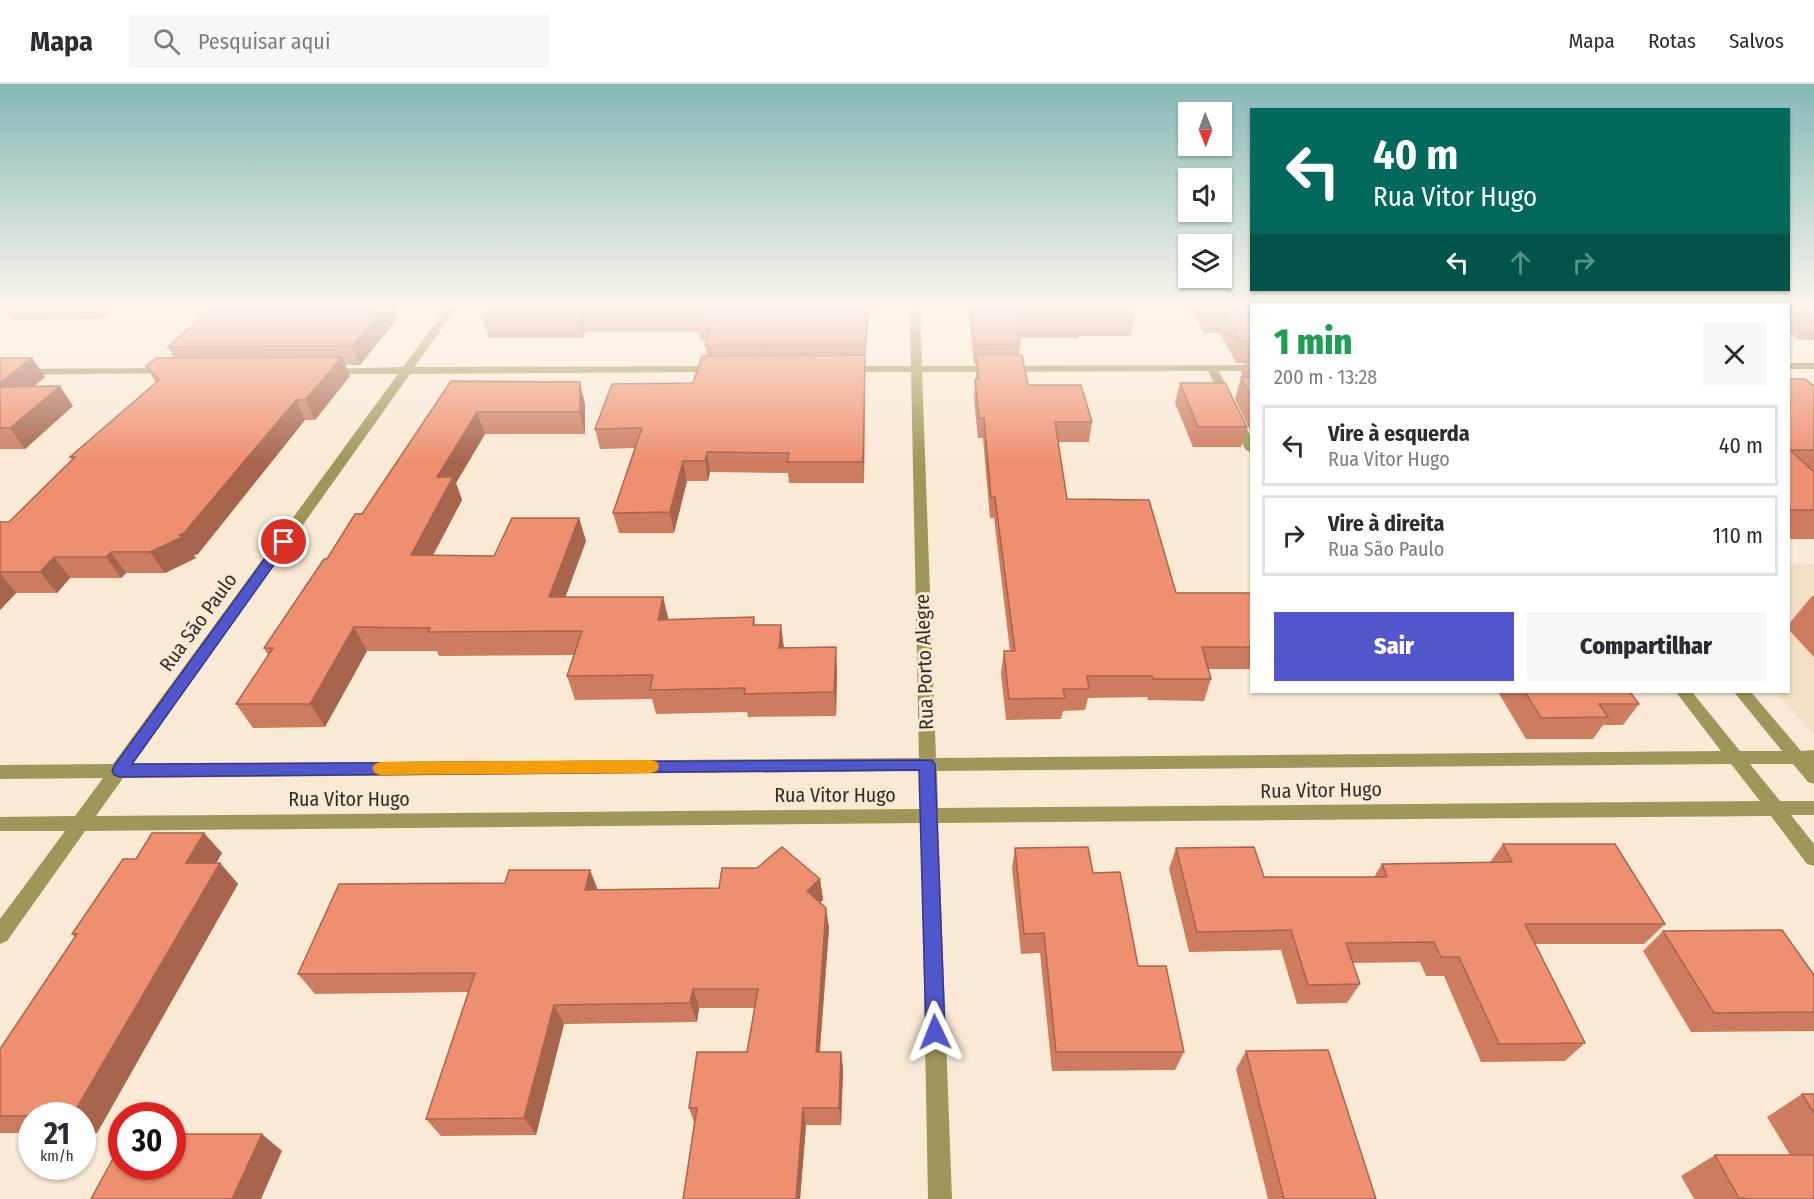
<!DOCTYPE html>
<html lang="pt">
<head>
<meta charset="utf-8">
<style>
	:root { --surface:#fff; --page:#f7f7f7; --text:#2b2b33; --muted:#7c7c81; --line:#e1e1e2; --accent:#5156cd }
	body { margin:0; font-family:"Fira Sans Condensed",sans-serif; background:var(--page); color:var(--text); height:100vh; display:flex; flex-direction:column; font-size:22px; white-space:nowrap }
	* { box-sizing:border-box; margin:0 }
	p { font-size:20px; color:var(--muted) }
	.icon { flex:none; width:33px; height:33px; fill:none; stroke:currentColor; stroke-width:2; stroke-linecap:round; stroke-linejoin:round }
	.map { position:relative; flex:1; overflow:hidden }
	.panel { position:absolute; left:1250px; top:219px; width:540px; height:390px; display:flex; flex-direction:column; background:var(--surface); border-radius:0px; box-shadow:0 2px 4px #0004 }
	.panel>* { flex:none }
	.banner { position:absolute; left:1250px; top:24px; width:540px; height:183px; border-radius:0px; box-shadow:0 2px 4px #0004; background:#00695c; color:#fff; overflow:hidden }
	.needle { width:39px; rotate:179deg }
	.fabs { position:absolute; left:1178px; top:18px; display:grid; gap:12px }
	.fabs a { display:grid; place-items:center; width:54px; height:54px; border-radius:0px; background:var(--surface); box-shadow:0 2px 4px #0004; font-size:30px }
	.speed { position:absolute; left:18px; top:1018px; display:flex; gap:12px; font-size:30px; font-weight:700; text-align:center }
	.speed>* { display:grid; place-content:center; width:78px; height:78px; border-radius:50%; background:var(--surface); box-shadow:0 2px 4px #0004; line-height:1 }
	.speed small { font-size:15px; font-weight:400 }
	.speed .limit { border:9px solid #d22; background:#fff; color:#111 }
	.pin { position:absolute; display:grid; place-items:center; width:51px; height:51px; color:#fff; margin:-26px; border:3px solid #fff; border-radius:50%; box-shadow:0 2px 6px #0007 }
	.me { position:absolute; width:66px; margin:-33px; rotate:358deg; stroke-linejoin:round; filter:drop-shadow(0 0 4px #0008) }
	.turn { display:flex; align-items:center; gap:21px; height:126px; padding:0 24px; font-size:27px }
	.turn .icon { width:78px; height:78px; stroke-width:2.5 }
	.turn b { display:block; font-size:42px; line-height:51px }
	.lanes { display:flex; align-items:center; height:57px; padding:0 24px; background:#0003; justify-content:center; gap:30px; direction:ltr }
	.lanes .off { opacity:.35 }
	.round { display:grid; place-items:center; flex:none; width:63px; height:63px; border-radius:0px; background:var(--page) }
	.overview { display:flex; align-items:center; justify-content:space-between; height:102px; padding:0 24px }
	h1 { font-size:36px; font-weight:800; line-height:45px; color:#1e9e55 }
	.button { display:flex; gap:12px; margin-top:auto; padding:12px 24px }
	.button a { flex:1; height:69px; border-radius:0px; background:var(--accent); color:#fff; font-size:24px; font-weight:800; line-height:69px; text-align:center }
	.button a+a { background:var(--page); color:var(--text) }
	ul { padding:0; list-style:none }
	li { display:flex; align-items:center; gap:18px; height:81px; margin:0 12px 9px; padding:0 12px; border:3px solid var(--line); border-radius:0px }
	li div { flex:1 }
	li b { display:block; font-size:22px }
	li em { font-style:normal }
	header { display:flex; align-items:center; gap:36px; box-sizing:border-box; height:84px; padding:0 30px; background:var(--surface); border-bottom:2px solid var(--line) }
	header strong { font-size:28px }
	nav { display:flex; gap:33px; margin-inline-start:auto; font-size:21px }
	.search { width:420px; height:54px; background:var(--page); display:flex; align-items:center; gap:15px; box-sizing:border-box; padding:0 21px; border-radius:0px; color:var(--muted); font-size:22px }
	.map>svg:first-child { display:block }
	.built { fill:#f4dec4 }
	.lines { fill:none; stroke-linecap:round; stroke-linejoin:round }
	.minor { fill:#9f9759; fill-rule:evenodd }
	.wall { fill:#cd7c60 }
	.shaded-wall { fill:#a7654e }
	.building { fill:#ee9070; stroke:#a7654e; stroke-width:1.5 }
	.route { fill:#5156cd; stroke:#353885; stroke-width:1.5 }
	.slow { fill:#f59e0b }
	.labels { text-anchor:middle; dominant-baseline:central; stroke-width:6; stroke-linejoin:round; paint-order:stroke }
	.street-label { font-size:20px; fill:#342d26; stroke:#fae9d5 }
</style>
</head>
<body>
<header>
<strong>Mapa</strong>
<div class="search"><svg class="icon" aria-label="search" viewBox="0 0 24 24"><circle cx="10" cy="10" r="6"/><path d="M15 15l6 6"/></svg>Pesquisar aqui</div>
<nav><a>Mapa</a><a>Rotas</a><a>Salvos</a></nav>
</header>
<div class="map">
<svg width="1814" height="1115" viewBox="0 0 1814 1115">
	<rect width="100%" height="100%" fill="#fae9d5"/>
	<polygon class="built" points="1814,480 1814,650 1776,608 1788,608 1788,481"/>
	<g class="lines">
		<g class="minor">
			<path d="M448,222H458L414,283L717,282L722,285L717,288L410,290L133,680L919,674L911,288H846L841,285L846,282H911L910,222H920L922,282L1251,281V287H1219L1251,353V369L1245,365L1208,287L922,288L936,674L1721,667L1676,608H1692L1740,667H1782L1734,608H1751L1801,667L1814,666V700L1808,698L1793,680H1750L1780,717H1814V731H1791L1814,760V782L1807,780L1771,732L938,739L952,1115H928L921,739L85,747L7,857L0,860V835L65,747H0V733L75,732L103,694L0,695V681L113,680L398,290H327L322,287L323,285L403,283ZM1731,680L1760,717L938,724L937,687ZM920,687V725L96,732L123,694Z"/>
			<rect x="1788" y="279" width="26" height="6"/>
			<polygon points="168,284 173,287 172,289 0,291 0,285"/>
		</g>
	</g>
	<g class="wall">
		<polygon points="3,222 119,222 103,235 12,236"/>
		<polygon points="491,222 869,222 865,280 864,399 789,399 788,389 710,388 708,397 687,397 674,449 619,449 613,429 635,364 600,365 595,345 693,299 707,272 705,261 707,256 701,256 699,248 586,248 583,254 489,254 483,235"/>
		<polygon points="968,222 1130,222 1134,233 1131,252 1078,252 1078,254 1019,254 1020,260 1019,271 1028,301 1092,338 1089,358 1058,358 1067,415 1176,509 1251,509 1251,585 1208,585 1211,595 1204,617 1148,616 1147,613 1088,614 1085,626 1063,627 1061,635 1006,636 1001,589 1004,567 1010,567 994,434 990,434 983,354 978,354 974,315 975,295 976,295 976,280 974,280"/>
		<polygon points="1190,222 1251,222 1251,313 1241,289 1244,279 1236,279 1220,249 1204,249"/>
		<polygon points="1788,222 1814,222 1814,256 1799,256 1788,248"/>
		<polygon points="394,230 396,236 360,281 345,281 350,292 315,336 305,336 198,470 194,471 196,474 165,489 126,489 121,494 70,494 57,509 16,509 0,526 0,438 9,438 72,376 70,373 156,299 146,282 174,274 168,263"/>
		<polygon points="0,274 32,274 45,293 33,303 73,322 25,365 0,365"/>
		<polygon points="1241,293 1251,313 1251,348 1235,315"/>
		<polygon points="1788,295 1814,302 1814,455 1788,455"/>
		<polygon points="451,297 585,320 585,350 485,350 456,399 462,416 433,471 494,472 579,434 586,457 565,513 663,513 668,535 754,533 755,541 784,564 837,586 836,632 748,633 747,628 656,630 652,615 575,616 567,592 574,571 439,572 437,567 367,567 325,643 253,644 236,620 268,571 264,564 327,475 362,430"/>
		<polygon points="1180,299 1247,343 1241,363 1193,363 1175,319"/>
		<polygon points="1812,512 1814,512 1814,573 1788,545 1788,541"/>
		<polygon points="1498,608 1630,608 1639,620 1623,641 1603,641 1593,655 1526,655"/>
		<polygon points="1503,760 1665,840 1644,860 1535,860 1585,959 1565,977 1481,978 1444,892 1426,892 1420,878 1352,879 1360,900 1347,919 1297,920 1281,866 1189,868 1169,785 1176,764 1264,793 1374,793 1382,780 1490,778"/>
		<polygon points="1015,764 1093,789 1138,882 1184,968 1175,986 1052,987 1040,869 1021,870 1012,784"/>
		<polygon points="222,769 216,779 220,779 238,800 97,1049 82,1049 82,1032 32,1032 32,1049 0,1049 0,965 75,853 72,850 136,775"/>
		<polygon points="820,795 823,816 820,818 829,844 820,968 841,968 843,986 841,1041 806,1041 800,1115 683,1115 694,1038 689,1024 747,968 754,924 699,924 697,938 564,940 536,1051 441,1052 426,1035 468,908 315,910 298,890 598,806 719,804"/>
		<polygon points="1663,847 1814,891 1814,947 1691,948 1643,867"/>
		<polygon points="1246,967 1376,1115 1268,1115 1236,985"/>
		<polygon points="1802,1010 1814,1010 1814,1115 1694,1115 1681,1092 1715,1071 1790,1071 1767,1033"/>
	</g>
	<g class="shaded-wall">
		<polygon points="95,222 119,222 103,235"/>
		<polygon points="384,222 400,222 394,230 396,236 360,281 352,262"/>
		<polygon points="868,222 869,222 865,280 865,261"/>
		<polygon points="582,229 586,248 583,254 579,235"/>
		<polygon points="865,271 865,290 864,399 863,378"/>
		<polygon points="342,273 350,292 315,336 305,316"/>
		<polygon points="32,274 45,293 9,323 0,310 0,299"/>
		<polygon points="580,298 585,320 585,350 580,328"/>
		<polygon points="60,302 73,322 25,365 10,344"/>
		<polygon points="296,316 305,336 198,470 194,471 196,474 165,489 150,468 179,451"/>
		<polygon points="477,328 485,350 456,399 462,416 421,494 411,471 437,393"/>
		<polygon points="707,368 710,388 708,397 705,377"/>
		<polygon points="683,377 687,397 674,449 670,428"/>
		<polygon points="579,434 586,457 557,536 549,513"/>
		<polygon points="111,468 126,489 121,494 106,473"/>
		<polygon points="54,473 70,494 57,509 40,488"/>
		<polygon points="0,489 16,509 0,526"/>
		<polygon points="663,513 669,537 658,536"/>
		<polygon points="781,541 784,564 779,564"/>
		<polygon points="354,543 367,567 325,643 310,620"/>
		<polygon points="836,563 837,586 836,632 834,608"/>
		<polygon points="204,749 222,769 205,799 186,779"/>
		<polygon points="220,779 238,800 97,1049 82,1040 82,1032 72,1032"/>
		<polygon points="590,786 598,806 585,806"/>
		<polygon points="820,795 823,816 810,827 807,807"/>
		<polygon points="826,824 829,844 818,986 816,968"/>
		<polygon points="693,905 699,924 697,938 690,919"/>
		<polygon points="554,921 564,940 536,1051 524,1034"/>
		<polygon points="841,968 843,986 841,1041 839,1024"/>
		<polygon points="803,1024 806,1041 800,1115 796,1115"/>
		<polygon points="262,1050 282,1067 261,1115 232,1115"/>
	</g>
	<g class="building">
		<polygon points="213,222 386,222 352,262 168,263"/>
		<polygon points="491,222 868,222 865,261 705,261 713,238 698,238 701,229 582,229 579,235 483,235"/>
		<polygon points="971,222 1130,222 1134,233 1080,233 1080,235 1016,236 1020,260 975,261"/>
		<polygon points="1205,222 1251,222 1251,257 1241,257 1225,228 1208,228"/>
		<polygon points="1789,222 1814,222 1814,237 1812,237"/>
		<polygon points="1247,267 1251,267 1251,275"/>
		<polygon points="865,271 863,378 787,378 789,369 707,368 705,377 683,377 670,428 613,429 642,344 595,345 612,300 693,299 702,272"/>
		<polygon points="976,271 1022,271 1028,301 1081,301 1092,338 1055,338 1067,415 1149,416 1176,509 1251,509 1251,563 1202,563 1211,595 1153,595 1152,592 1087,592 1089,605 1063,605 1065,614 1009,615 1004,567 1015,567 995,413 991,413 984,334 979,334 975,295 979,295"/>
		<polygon points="342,273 305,316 296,316 184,449 179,451 182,453 150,468 111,468 106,473 54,473 40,488 0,488 0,438 9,438 75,373 70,373 159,296 146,282 156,274"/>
		<polygon points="0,274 32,274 0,299"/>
		<polygon points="1241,293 1251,293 1251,313"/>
		<polygon points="1788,295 1805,295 1814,302 1814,366 1790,366 1814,388 1814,426 1788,426"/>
		<polygon points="451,297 580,298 580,328 477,328 437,393 453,393 411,471 494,472 512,434 579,434 549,513 663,513 658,536 754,533 753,541 781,541 779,564 836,563 834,608 744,610 745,604 650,606 653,591 567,592 582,547 428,548 430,544 354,543 310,620 236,620 273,564 264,564 324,475 327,475 355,430 362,430"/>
		<polygon points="1180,299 1225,299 1247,343 1198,343"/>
		<polygon points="60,302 10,344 0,344 0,303"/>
		<polygon points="1525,608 1630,608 1639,620 1599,620 1608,633 1541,634"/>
		<polygon points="152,749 204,749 186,779 220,779 72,1032 0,1032 0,965 77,850 72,850 123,775 136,775"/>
		<polygon points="1503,760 1615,760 1665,840 1525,840 1585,959 1499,960 1459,873 1441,873 1434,858 1346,859 1360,900 1308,901 1291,846 1197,848 1176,764 1254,763 1264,793 1387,793 1382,780 1512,778"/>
		<polygon points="782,763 820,795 807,807 826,824 816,968 841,968 839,1024 803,1024 796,1115 683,1115 697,1024 689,1024 697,968 747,968 758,905 693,905 690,919 554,921 524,1034 426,1035 475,889 298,890 339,800 505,799 509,786 590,786 585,806 719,804 722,784 757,784"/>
		<polygon points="1088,763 1093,789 1120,788 1138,882 1166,882 1184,968 1056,968 1044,849 1024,850 1015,764"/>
		<polygon points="1782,846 1814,891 1814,928 1714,929 1663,847"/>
		<polygon points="1328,966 1376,1115 1284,1115 1246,967"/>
		<polygon points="1802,1010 1814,1010 1814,1029"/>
		<polygon points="172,1050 262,1050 232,1115 91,1115 122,1058 122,1083 172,1083"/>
		<polygon points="1715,1071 1814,1071 1814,1115 1745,1115 1744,1114 1739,1114"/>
	</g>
	<linearGradient id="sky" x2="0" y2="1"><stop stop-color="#85b8b6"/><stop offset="0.59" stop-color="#fdf5ec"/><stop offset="1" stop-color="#fdf5ec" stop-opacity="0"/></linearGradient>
	<rect width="1814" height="378" fill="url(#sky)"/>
	<polygon class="route" points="284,454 288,455 288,461 132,680 932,676 935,680 945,948 942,954 935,957 929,954 926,948 919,686 120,693 114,691 112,687 114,682 279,455"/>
	<polygon class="slow" points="651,676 657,678 659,682 657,687 651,689 380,691 375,689 372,684 375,680 380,678"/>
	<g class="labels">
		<g class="street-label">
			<text transform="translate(198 538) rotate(-54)">Rua São Paulo</text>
			<text transform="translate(924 578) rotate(-92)">Rua Porto Alegre</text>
			<text transform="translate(1321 706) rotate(-1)">Rua Vitor Hugo</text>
			<text x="835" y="711">Rua Vitor Hugo</text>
			<text x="349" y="715">Rua Vitor Hugo</text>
		</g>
	</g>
</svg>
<div class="fabs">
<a><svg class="needle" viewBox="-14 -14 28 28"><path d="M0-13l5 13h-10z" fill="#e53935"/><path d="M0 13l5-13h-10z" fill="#7c7c81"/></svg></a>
<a><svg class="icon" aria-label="sound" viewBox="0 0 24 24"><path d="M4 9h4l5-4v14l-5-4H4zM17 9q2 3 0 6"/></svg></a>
<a><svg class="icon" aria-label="layers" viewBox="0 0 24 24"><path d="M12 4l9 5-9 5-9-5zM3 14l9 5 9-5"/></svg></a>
</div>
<div class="speed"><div>21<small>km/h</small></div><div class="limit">30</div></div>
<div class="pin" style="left:284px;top:458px;background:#d93025"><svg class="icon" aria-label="arrive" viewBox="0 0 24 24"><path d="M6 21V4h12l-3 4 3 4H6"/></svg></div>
<svg class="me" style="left:935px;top:948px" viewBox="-20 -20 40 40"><path d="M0-17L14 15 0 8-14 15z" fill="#5156cd" stroke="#fff" stroke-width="4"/></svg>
<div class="banner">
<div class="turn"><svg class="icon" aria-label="left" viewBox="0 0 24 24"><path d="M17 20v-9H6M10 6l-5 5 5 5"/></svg><div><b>40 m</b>Rua Vitor Hugo</div></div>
<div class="lanes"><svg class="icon" aria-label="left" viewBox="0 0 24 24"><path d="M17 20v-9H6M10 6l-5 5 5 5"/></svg><svg class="icon off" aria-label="ahead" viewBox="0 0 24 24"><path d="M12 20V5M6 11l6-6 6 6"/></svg><svg class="icon off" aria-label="right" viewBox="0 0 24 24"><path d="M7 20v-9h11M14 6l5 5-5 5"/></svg></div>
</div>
<section class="panel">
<div class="overview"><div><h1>1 min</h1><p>200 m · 13:28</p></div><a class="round"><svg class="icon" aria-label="close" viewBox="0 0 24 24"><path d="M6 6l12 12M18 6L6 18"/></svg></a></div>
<ul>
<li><svg class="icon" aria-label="left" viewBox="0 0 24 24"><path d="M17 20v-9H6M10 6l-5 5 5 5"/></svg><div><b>Vire à esquerda</b><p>Rua Vitor Hugo</p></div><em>40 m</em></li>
<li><svg class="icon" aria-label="right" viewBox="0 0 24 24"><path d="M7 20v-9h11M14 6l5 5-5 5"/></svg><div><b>Vire à direita</b><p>Rua São Paulo</p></div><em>110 m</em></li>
</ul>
<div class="button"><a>Sair</a><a>Compartilhar</a></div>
</section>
</div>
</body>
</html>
